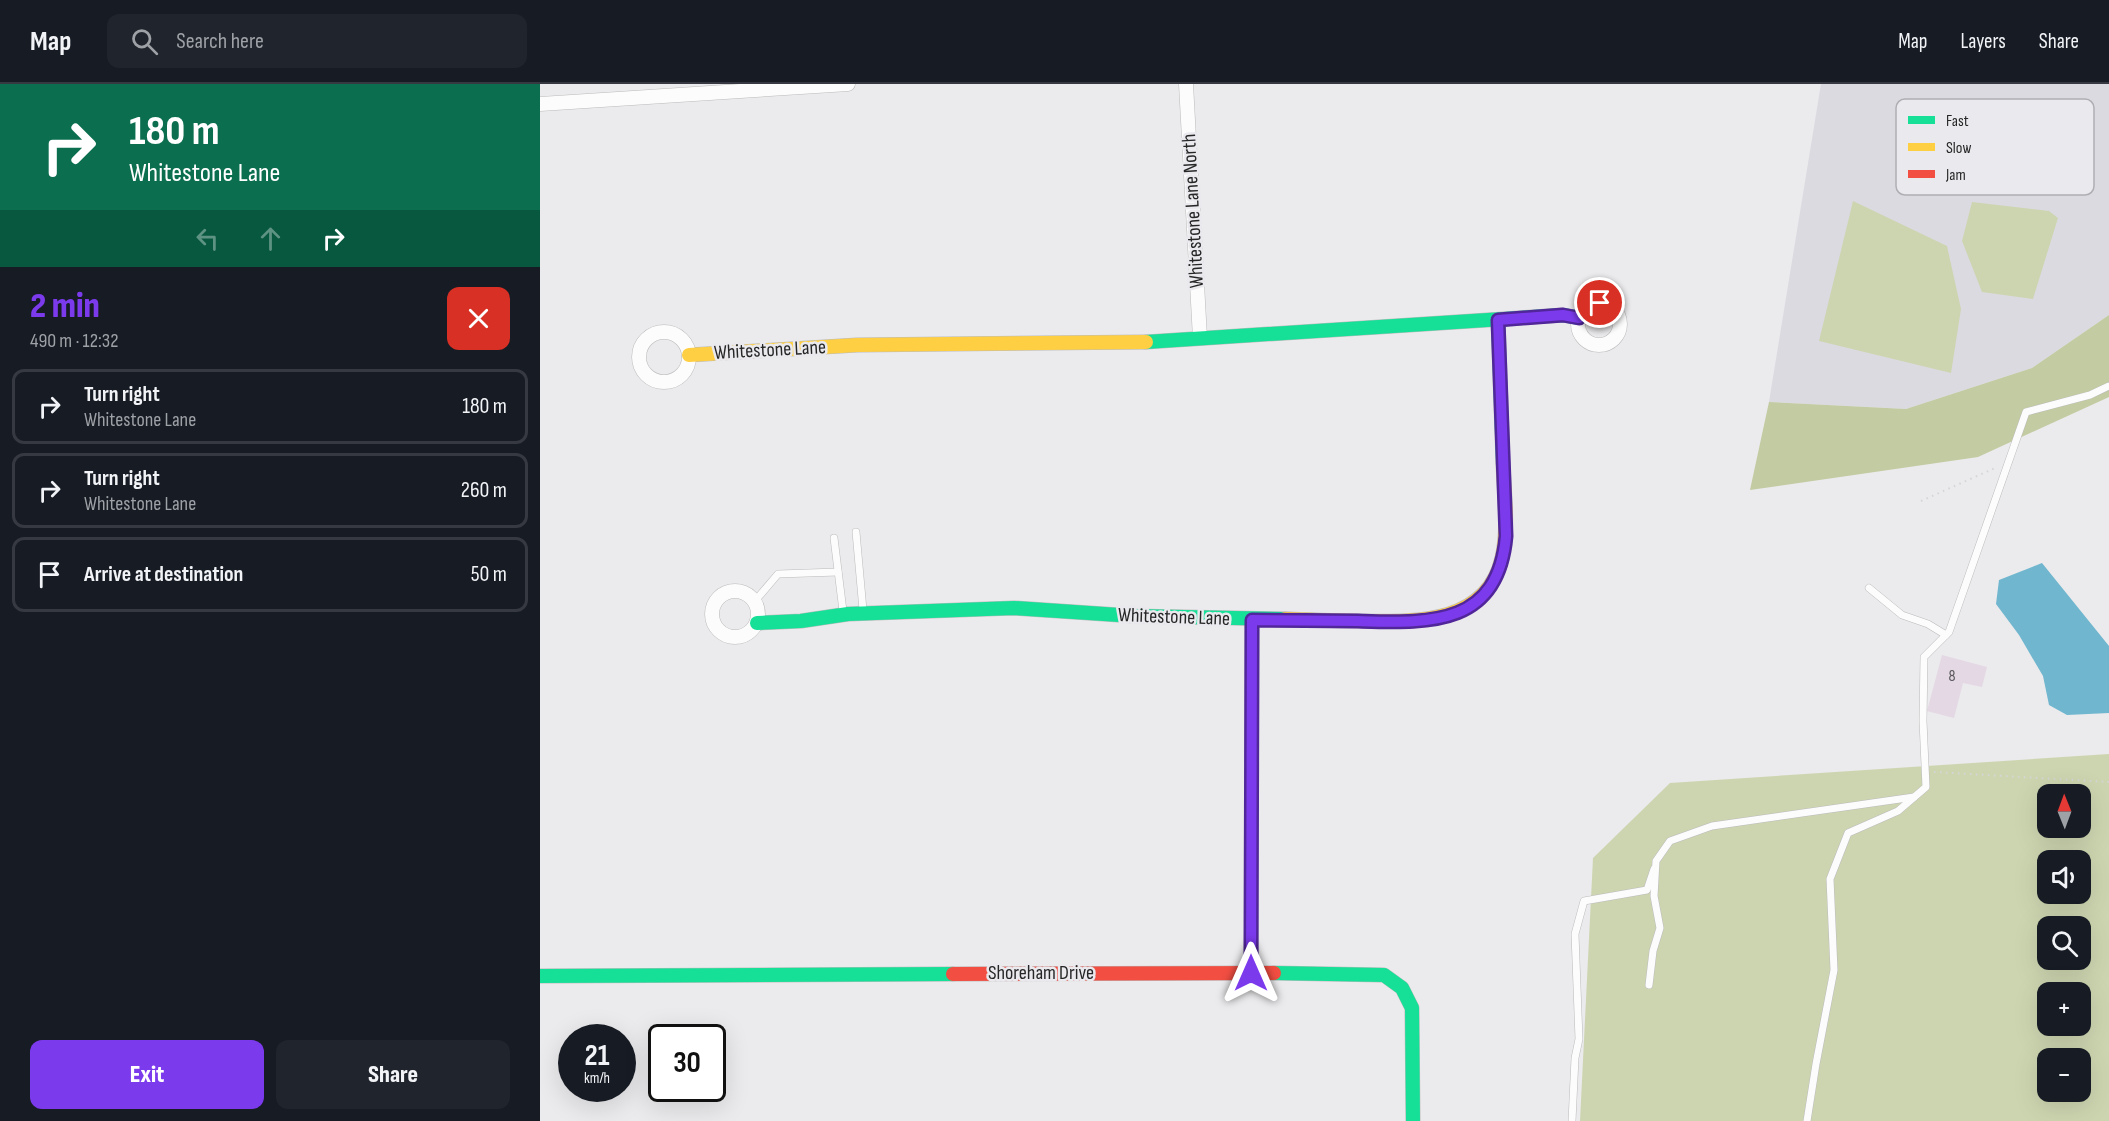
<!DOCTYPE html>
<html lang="en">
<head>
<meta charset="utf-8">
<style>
	:root { --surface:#171b24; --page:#20242c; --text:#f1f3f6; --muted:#9ea1a6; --line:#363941; --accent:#7c3aed }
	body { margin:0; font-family:"Sofia Sans Condensed",sans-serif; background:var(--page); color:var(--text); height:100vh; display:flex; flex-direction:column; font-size:22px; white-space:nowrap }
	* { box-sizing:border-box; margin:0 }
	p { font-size:20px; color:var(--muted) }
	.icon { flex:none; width:33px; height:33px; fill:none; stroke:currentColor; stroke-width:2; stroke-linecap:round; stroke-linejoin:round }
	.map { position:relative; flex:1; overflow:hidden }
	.drawer { display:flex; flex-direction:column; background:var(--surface); width:540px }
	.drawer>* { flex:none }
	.hud { background:#0b6e4f; color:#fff; overflow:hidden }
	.needle { width:39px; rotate:359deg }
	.fabs { position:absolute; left:1497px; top:700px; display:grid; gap:12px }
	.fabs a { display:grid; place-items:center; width:54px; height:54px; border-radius:12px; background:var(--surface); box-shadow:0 6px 24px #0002; font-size:30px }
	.speed { position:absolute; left:18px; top:940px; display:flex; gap:12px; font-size:30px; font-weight:700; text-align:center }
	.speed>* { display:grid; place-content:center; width:78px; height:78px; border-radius:50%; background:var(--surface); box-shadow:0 6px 24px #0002; line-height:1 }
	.speed small { font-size:15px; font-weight:400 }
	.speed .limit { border:3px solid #111; border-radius:9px; background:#fff; color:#111 }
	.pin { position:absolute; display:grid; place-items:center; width:51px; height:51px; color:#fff; margin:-26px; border:3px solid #fff; border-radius:50%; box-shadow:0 2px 6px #0007 }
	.me { position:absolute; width:66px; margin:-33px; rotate:0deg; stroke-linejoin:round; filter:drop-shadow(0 0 4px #0008) }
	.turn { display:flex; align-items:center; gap:21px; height:126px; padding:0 30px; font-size:27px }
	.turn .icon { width:78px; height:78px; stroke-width:2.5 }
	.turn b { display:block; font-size:42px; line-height:51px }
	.lanes { display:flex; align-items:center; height:57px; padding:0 30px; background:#0003; justify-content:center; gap:30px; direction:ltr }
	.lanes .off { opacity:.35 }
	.round { display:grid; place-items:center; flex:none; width:63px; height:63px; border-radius:12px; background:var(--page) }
	.headline { display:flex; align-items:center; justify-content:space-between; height:102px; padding:0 30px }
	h1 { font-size:36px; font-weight:800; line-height:45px; color:var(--accent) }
	.primary-button { display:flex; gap:12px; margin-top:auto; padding:12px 30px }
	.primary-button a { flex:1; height:69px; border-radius:12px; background:var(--accent); color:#fff; font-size:24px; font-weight:800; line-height:69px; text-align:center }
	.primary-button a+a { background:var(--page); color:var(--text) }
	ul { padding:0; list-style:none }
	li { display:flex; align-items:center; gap:18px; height:75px; margin:0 12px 9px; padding:0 18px; border:3px solid var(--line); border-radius:12px }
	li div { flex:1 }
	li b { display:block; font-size:22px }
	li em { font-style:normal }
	header { display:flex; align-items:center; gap:36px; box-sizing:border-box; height:84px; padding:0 30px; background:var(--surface); border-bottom:2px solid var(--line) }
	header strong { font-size:28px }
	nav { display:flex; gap:33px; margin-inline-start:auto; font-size:21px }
	.search { width:420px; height:54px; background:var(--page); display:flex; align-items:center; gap:15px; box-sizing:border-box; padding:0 21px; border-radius:12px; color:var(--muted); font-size:22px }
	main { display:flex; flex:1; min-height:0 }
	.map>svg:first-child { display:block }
	.built { fill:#dbdae1 }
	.green { fill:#cdd5b0; fill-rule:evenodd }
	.forest { fill:#c2cba1 }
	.water { fill:#70b6cf }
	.building { fill:#e4d8e5 }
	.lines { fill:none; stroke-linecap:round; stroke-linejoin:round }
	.lane-casing { stroke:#bbbbbc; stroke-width:8 }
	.street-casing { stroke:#bbbbbc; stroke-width:15 }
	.fast-casing { stroke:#bbbbbc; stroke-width:15 }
	.slow-casing { stroke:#bbbbbc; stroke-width:15 }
	.jam-casing { stroke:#bbbbbc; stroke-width:15 }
	.path { stroke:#d5d5d6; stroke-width:2; stroke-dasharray:1.5 4.5; stroke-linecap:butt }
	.lane { stroke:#fcfcfc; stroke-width:7 }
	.street { stroke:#fcfcfc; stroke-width:14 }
	.fast { stroke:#16e098; stroke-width:14 }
	.slow { stroke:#ffcf43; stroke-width:14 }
	.jam { stroke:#f24e42; stroke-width:14 }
	.route-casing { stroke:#51269a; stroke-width:15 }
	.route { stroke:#7c3aed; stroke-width:10 }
	.labels { text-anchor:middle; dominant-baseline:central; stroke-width:5; stroke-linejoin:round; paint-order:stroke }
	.number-label { font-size:16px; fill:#565458 }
	.street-label { font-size:20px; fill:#262627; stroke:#eae9ed }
	.key { fill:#eae9ed; stroke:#afaeb2; stroke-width:1.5 }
	.key-label { font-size:16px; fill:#262627 }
</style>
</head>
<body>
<header>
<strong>Map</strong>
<div class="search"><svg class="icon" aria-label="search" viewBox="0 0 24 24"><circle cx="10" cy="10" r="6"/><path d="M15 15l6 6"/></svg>Search here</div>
<nav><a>Map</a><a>Layers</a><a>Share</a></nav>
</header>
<main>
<section class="drawer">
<div class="hud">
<div class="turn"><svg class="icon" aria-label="right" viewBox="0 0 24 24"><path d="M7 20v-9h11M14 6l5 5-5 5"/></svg><div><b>180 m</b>Whitestone Lane</div></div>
<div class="lanes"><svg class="icon off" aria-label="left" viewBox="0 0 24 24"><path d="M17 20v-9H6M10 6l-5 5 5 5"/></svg><svg class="icon off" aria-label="ahead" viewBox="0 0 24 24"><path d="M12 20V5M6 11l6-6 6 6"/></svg><svg class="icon" aria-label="right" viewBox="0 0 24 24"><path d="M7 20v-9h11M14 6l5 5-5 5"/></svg></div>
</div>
<div class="headline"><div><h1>2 min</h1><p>490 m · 12:32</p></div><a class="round" style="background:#d93025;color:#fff"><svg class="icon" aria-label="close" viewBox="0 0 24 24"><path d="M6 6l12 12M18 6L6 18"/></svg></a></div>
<ul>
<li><svg class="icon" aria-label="right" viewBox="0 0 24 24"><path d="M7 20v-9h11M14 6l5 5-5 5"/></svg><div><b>Turn right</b><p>Whitestone Lane</p></div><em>180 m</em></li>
<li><svg class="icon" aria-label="right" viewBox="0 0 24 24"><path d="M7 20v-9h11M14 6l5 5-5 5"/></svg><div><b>Turn right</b><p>Whitestone Lane</p></div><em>260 m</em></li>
<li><svg class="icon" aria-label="arrive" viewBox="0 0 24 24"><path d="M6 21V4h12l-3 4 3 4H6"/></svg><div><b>Arrive at destination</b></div><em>50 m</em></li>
</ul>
<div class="primary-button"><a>Exit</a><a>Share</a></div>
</section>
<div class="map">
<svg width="1569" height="1037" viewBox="0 0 1569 1037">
	<rect width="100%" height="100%" fill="#ebeaec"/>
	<polygon class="built" points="1281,0 1569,0 1569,231 1492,284 1366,325 1229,318"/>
	<g class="green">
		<polygon points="1313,117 1407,162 1421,225 1411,289 1279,257"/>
		<polygon points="1432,118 1509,127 1518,134 1493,215 1442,208 1422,157"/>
		<path d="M1569,670V1037H1040L1053,774L1130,699ZM1508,711H1540V744H1508ZM1508,777H1540V810H1508ZM1508,843H1540V876H1508ZM1508,909H1540V942H1508ZM1508,975H1540V1008H1508Z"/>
	</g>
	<polygon class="forest" points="1569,231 1569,313 1438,373 1210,406 1229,318 1366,325 1492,284"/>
	<polygon class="water" points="1502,479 1569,562 1569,629 1527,631 1509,621 1503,592 1479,551 1456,520 1459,496"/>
	<polygon class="building" points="1402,571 1447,583 1442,603 1423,599 1414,634 1387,627"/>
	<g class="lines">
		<g class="lane-casing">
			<g id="lane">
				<polyline points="316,448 323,526"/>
				<polyline points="294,454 303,527"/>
				<polyline points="1329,504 1362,531 1388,540 1406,551"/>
				<polyline points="215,517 238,490 298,488"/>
				<polyline points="1109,901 1113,867 1120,844 1114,812 1116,777 1130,757 1172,742 1374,713"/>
				<polyline points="1032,1037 1035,974 1039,955 1035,850 1044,817 1107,806 1114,785"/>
				<polyline points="1267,1037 1276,980 1294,886 1290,795 1308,749 1358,727 1386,703 1383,637 1384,573 1409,548 1486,328 1550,311 1569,302"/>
			</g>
		</g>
		<g class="street-casing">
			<g id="street">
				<polyline points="646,0 660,254"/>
				<polyline points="0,20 308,0"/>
				<circle cx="1059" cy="240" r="21"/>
				<circle cx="124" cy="273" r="25"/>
				<circle cx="195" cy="530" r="23"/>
				<polyline points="711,889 712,536"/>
			</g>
		</g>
		<g class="fast-casing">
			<g id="fast">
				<polyline points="958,236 963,379"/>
				<polyline points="606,258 1023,231 1039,234"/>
				<polyline points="217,539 261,537 308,530 474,524 594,532 745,535"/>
				<polyline points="734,889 844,891 862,904 872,924 873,1037"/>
				<polyline points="0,892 413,890"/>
			</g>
		</g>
		<g class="slow-casing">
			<g id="slow">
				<polyline points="149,271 317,261 606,258"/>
				<path d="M745,535C771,536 796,537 822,537C877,538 947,540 962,474C969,444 964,410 963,379"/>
			</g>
		</g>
		<g class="jam-casing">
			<polyline id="jam" points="413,890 734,889"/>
		</g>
		<g class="path">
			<polyline points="1381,417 1455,384"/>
			<polyline points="1394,688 1569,698"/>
		</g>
		<use href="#lane" class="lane"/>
		<use href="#street" class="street"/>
		<use href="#fast" class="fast"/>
		<use href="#slow" class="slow"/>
		<use href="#jam" class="jam"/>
	</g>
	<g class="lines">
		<g class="route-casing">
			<path id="route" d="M711,889L712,536C747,536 783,537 818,537C889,539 958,543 966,452L958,236L1023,231L1039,234L1047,223L1060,219"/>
		</g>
		<use href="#route" class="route"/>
	</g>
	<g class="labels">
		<g class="number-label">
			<text x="1412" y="592">8</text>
		</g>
		<g class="street-label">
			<text transform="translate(653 127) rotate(-93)">Whitestone Lane North</text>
			<text transform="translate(230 266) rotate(-3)">Whitestone Lane</text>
			<text transform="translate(634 533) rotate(2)">Whitestone Lane</text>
			<text x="501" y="889">Shoreham Drive</text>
		</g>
	</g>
	<rect x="1356" y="15" width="198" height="96" rx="9" class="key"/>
	<rect x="1368" y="32" width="27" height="8" fill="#16e098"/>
	<rect x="1368" y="59" width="27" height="8" fill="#ffcf43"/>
	<rect x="1368" y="86" width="27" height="8" fill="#f24e42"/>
	<g class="key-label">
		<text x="1406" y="42">Fast</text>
		<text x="1406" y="69">Slow</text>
		<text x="1406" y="96">Jam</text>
	</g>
</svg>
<div class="fabs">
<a><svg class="needle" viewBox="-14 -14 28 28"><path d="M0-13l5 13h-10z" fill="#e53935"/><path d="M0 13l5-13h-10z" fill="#9ea1a6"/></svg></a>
<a><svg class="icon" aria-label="sound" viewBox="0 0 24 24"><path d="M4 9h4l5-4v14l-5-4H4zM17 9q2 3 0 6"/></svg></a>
<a><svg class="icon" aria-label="search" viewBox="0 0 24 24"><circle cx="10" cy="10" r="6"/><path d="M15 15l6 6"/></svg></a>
<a>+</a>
<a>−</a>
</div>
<div class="speed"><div>21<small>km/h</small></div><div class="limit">30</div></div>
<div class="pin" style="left:1060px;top:219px;background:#d93025"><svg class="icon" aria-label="arrive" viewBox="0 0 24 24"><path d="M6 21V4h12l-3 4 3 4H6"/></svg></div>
<svg class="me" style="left:711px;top:889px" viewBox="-20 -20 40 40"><path d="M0-17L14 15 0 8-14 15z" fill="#7c3aed" stroke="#fff" stroke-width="4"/></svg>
</div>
</main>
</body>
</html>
